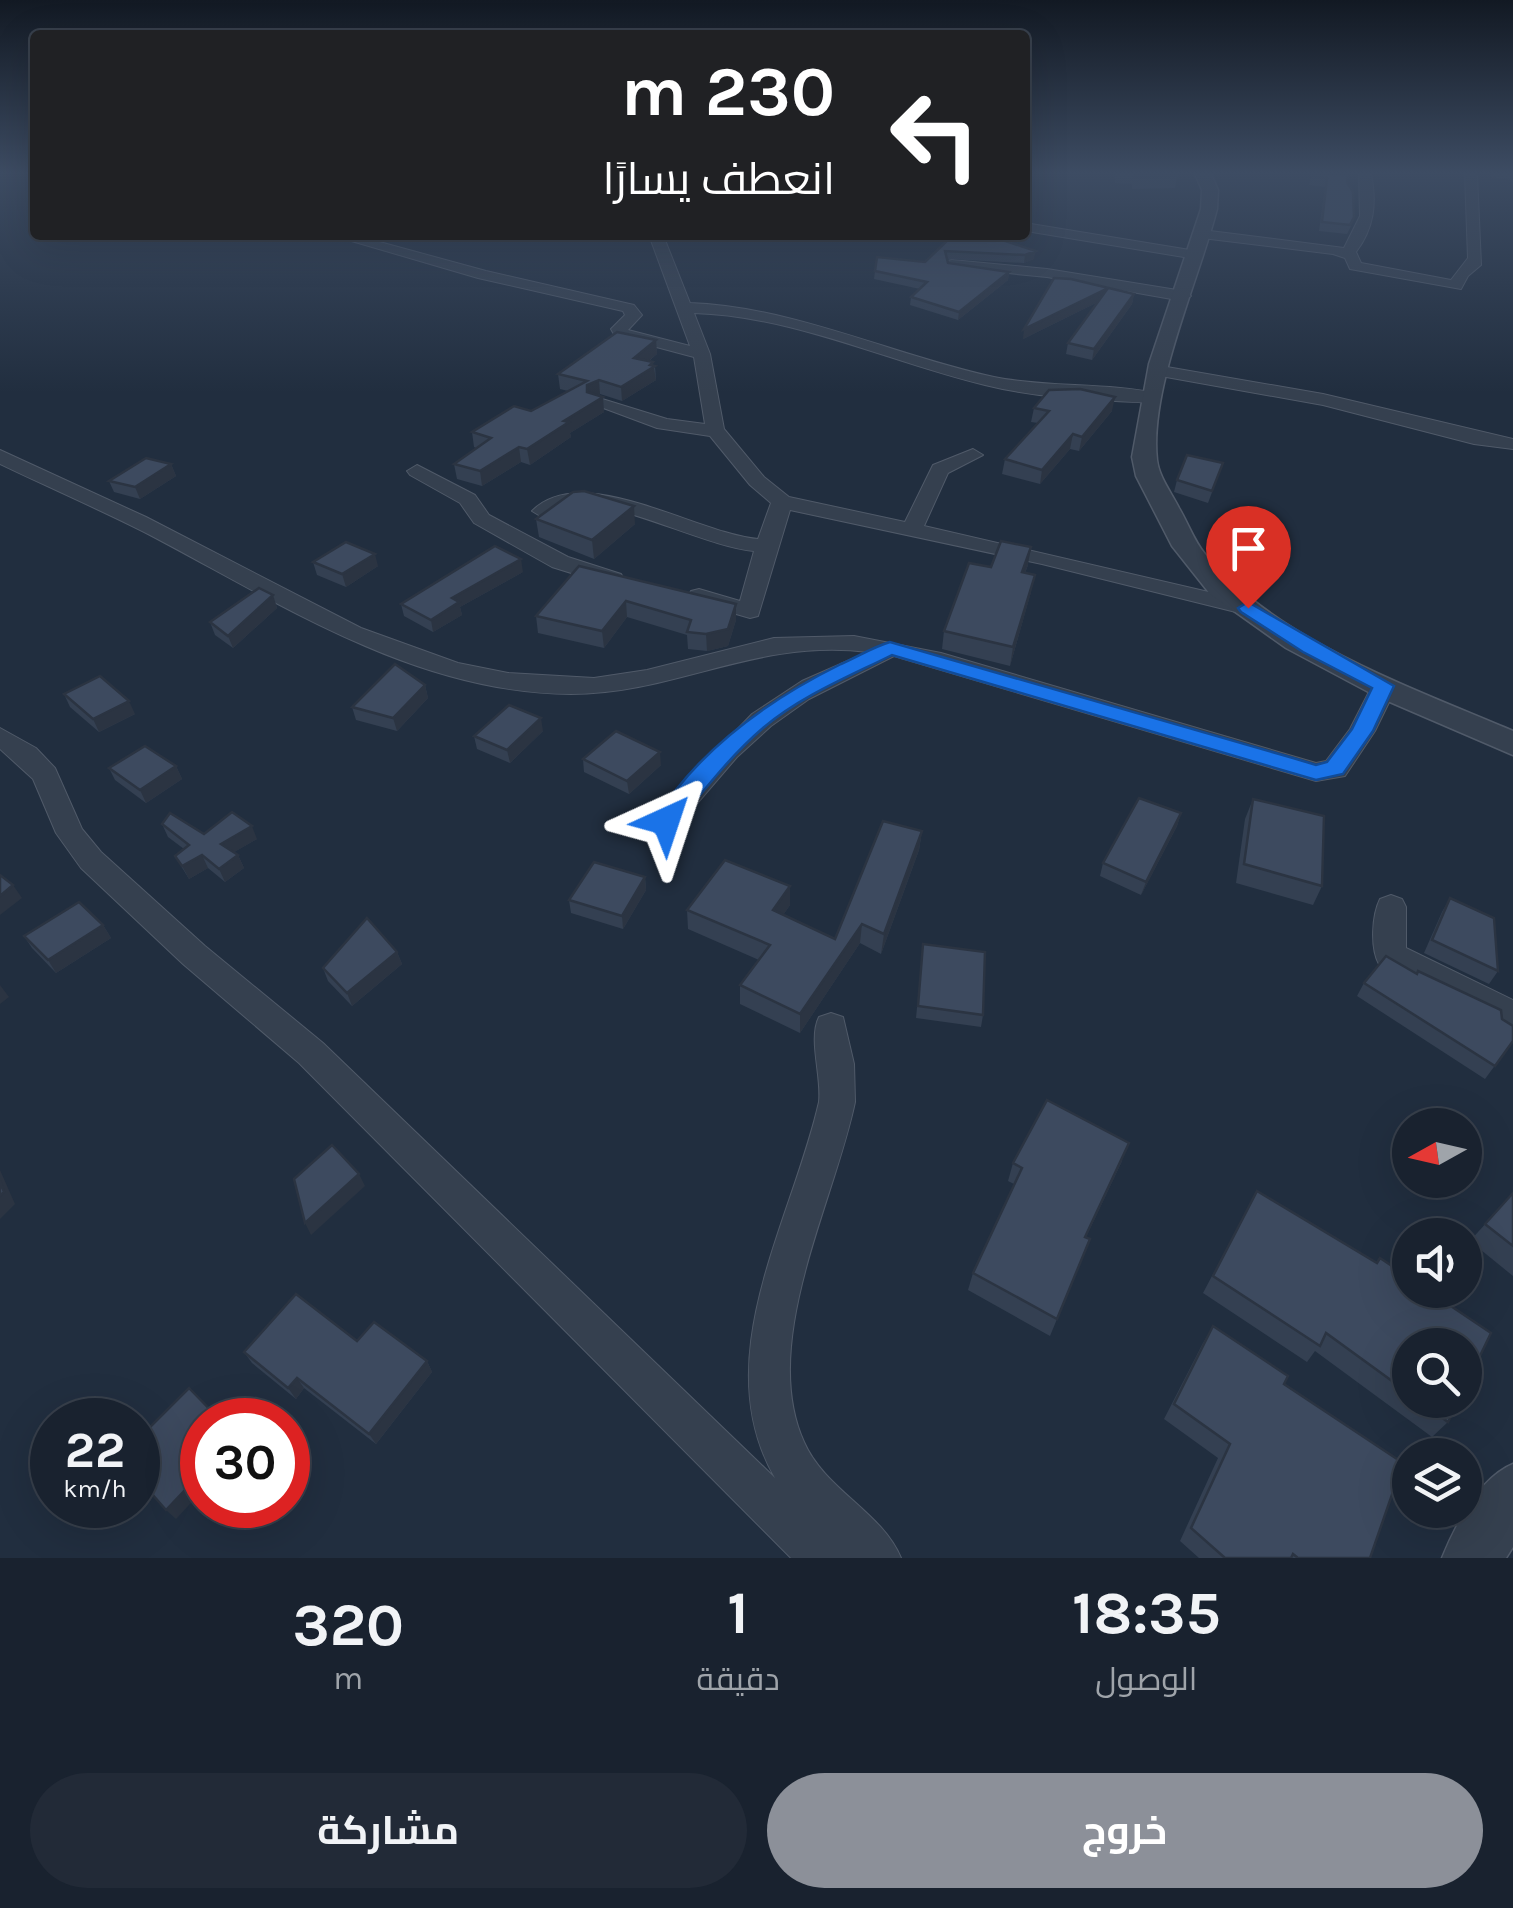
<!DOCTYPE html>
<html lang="ar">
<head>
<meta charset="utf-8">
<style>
	:root { --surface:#19222f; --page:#222a37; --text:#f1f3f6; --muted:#9fa4aa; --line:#373f4b; --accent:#8c9099 }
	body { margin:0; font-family:Karla,Cairo,sans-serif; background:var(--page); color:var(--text); direction:rtl; height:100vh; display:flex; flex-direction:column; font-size:38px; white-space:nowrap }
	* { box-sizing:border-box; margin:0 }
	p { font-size:32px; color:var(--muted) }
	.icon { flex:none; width:55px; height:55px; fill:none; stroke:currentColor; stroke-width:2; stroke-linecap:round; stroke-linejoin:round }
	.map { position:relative; height:1558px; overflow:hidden; direction:ltr }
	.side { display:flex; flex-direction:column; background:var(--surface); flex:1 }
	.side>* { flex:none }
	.top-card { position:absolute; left:30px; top:30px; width:1000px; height:210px; border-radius:10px; box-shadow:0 10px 40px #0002,0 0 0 2px var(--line); direction:rtl; background:#202124; color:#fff; overflow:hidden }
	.needle { width:65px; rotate:262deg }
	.fabs { position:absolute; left:1392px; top:1108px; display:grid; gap:20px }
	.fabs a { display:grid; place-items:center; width:90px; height:90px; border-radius:50%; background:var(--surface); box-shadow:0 10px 40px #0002,0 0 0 2px var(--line); font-size:50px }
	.speed { position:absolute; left:30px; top:1398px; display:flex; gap:20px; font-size:50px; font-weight:700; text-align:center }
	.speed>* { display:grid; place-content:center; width:130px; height:130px; border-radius:50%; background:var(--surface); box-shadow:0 10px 40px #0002,0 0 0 2px var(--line); line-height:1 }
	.speed small { font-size:25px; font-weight:400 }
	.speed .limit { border:15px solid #d22; background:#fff; color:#111 }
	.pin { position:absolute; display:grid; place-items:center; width:85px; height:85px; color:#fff; margin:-102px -42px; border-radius:50% 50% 50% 0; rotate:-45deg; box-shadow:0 0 10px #0007 }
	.pin .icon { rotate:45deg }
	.me { position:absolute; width:110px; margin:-55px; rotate:42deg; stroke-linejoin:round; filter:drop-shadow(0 0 8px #0008) }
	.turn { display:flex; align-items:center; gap:35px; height:210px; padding:0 30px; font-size:45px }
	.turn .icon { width:130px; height:130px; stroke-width:2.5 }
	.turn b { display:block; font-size:70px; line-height:85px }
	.eta { display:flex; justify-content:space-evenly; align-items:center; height:170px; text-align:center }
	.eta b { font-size:60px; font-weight:700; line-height:70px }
	.action { display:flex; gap:20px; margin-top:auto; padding:20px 30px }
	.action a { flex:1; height:115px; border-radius:60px; background:var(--accent); color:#fff; font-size:40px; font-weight:700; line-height:115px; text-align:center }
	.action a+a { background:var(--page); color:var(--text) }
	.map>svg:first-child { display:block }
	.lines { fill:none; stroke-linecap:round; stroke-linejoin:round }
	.minor-casing { stroke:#505a69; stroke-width:2 }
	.tertiary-casing { stroke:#505a69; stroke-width:3 }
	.minor { fill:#35404f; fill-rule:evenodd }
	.tertiary { fill:#35404f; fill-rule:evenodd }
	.wall { fill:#344052 }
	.shaded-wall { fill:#2b3442 }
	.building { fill:#3d4a5f; stroke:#2b3442; stroke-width:2.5 }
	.route { fill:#1a73e8; stroke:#114b97; stroke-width:2.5 }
</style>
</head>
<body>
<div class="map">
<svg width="1513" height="1558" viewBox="0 0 1513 1558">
	<rect width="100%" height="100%" fill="#212e3f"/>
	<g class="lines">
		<g class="minor-casing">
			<g id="minor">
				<path d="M1359,174H1371C1377,204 1374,228 1356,252L1361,263L1451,280L1468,258L1465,174H1477L1481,265L1468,276L1461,289L1350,269L1345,258L1333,254L1202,238L1195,234L1202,230L1344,248L1360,216Z"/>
				<polygon points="1031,224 1196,251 1203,255 1196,259 1026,231 1026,225"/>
				<path d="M331,235H354L486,271L634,305L642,315L628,330L690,346L649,235H663L690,303C795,307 892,355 994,377C1049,388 1106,382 1160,394V402L1154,403C1098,400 1041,399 985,385C889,362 794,316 694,313L710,354L724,429L764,477L789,497L905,522L933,465L973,449L983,455L948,473L924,526L1256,603L1260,608L1248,615L1042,564L790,510L758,616L750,618L691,601L688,596L691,591L699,589L740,601L754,551C705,547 611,496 571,506C561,508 552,515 542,517L532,511C582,460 697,534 758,539L771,503L750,485L710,436L657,428L590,403L599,398L667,419L705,424L694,357L615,336L611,329L625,315L623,311L478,278Z"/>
				<polygon points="952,260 1047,269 1183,291 1191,296 1183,301 1047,277 947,267 947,261"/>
				<polygon points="1161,366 1323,394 1513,439 1513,449 1474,444 1323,405 1155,375 1155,367"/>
				<path d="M0,450L146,517L361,628L458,663L508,673L594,678L647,670L774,638L854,636L941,653L1316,763L1326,761L1350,729L1375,680L1384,678L1397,686L1375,731L1345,776L1316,781L894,656L809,699L771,726L737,757L676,828H656L652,821L656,814L752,714L802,681L868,652C756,638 677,694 571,694C416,693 283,605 150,535C101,510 50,488 0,464Z"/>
				<polygon points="417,465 475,495 489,515 568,557 621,574 624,579 613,586 552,567 474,523 460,503 410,475 407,471"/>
				<path d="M0,728L36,748L55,768L82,829L101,852L205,946L323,1043L775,1478C706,1358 792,1222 819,1102C822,1076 808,1039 819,1017L831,1013L843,1017L854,1064L855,1102C834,1203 759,1343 804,1442C825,1490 882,1512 901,1558H791L299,1063L183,964L81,868L56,833L33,779L0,749Z"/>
				<path d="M1391,895L1402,899L1406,907V948L1513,1000V1029L1379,964C1370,948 1372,915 1380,899Z"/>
			</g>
		</g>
		<g class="tertiary-casing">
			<g id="tertiary">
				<path d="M1195,174H1211L1218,190L1217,209C1199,280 1149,388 1157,460C1159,477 1171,492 1179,508C1188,523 1194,541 1205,554C1277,641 1412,688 1513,731V755L1376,696L1286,648L1210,594L1172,546L1136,476L1132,457L1149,364L1201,209L1202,190Z"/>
				<path d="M1513,1464V1547L1506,1558H1442C1456,1524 1479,1478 1513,1464Z"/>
			</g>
		</g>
		<use href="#minor" class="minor"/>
		<use href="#tertiary" class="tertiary"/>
	</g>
	<g class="wall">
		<polygon points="1115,174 1177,174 1177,176 1175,188 1132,189 1132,184 1115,183"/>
		<polygon points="1312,174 1347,182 1351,226 1347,234 1319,231 1325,187 1309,185"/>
		<polygon points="1491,174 1513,174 1513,186 1511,180 1491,177"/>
		<polygon points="973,235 1034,259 1024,263 947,259 948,263 1009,272 1008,280 958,320 910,305 911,297 920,289 874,279 875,271 925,262 968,240"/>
		<polygon points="1071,279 1134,294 1132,304 1092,360 1066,354 1068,343 1098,302 1023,339"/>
		<polygon points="656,340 657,354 649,361 653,362 653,365 655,366 656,380 622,401 600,394 598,396 603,397 604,412 570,433 571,437 530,465 521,462 482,486 457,479 454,464 476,448 474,447 472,432 531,411 568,391 560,389 558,374"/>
		<polygon points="1034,408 1112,411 1079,451 1070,449 1040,484 1002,474 1005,459 1038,423 1031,422"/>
		<polygon points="1223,463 1208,503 1174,492 1177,480"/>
		<polygon points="171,464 176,476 140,499 114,492 109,481"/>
		<polygon points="536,519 635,524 594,559 539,537"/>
		<polygon points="313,562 378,566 346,587 317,575"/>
		<polygon points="1028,565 1025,573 1031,592 1010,666 942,649 944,631 991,567"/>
		<polygon points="579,566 736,604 736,620 728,646 707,651 688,649 687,635 627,617 604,648 538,633 536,616"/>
		<polygon points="523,572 460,607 462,615 433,632 404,616 401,604"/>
		<polygon points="273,595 277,608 233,648 215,635 210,622"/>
		<polygon points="425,685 428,698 397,731 356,720 352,707"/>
		<polygon points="64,694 135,714 99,732 70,707"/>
		<polygon points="543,731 510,763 477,749 474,736"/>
		<polygon points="583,759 661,765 629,794 584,772"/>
		<polygon points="176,766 182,779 146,803 115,780 109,768"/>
		<polygon points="1253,799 1322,886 1313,905 1236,883 1245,819"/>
		<polygon points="1181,813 1177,826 1141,895 1100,876 1103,863"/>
		<polygon points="162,824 204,834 257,839 234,852 238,855 244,868 225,882 208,868 189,879 175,856 184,849 168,837"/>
		<polygon points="922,831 919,850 881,954 860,943 800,1033 740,1004 740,985 759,960 688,929 687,910 790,905 783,915 835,939"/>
		<polygon points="645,877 646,890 623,929 571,913 569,900"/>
		<polygon points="1450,898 1498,971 1489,984 1424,953 1442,912"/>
		<polygon points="103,925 111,938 56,973 32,948 24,936"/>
		<polygon points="923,944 983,1015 981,1027 916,1018"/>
		<polygon points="397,952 402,964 352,1006 328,981 323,968"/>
		<polygon points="1416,974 1502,1019 1513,1041 1485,1079 1357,996 1364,983"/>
		<polygon points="1122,1161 1086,1237 1090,1239 1050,1336 968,1290 973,1273 1014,1184 1008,1181 1013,1163"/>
		<polygon points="1257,1191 1377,1263 1380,1258 1410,1345 1410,1400 1459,1400 1448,1422 1432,1437 1315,1351 1307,1362 1203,1293"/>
		<polygon points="1513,1193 1513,1276 1470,1241"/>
		<polygon points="1213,1326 1284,1384 1370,1558 1199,1558 1180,1541 1218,1458 1164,1419 1203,1343"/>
		<polygon points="357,1341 427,1361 432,1372 376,1444 304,1388 296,1399 252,1363 244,1352"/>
	</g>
	<g class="shaded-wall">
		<polygon points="1036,251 1034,259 1024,263 1025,255"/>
		<polygon points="1009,272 1008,280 958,320 959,312"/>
		<polygon points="1108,288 1106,298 1023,339 1024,329"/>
		<polygon points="1134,294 1132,304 1092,360 1094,349"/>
		<polygon points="656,340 657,354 635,372 634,358"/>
		<polygon points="653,362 656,380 622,401 621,387"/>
		<polygon points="599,380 600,394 588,400 587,385"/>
		<polygon points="603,397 604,412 570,433 571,437 530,465 527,449 564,421"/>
		<polygon points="1115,397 1112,411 1079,451 1082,437"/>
		<polygon points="1073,434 1070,449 1040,484 1042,470"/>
		<polygon points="519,447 521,462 482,486 480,471"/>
		<polygon points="171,464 176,476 140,499 135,487"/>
		<polygon points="634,506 635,524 594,559 592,540"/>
		<polygon points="1031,547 1028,565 1018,590 1022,572"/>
		<polygon points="375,554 378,566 346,587 342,574"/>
		<polygon points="521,559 523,572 460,607 462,615 433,632 431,620 452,598"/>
		<polygon points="1035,575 1031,592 1010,666 1013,647"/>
		<polygon points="273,595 277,608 233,648 228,636"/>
		<polygon points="626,601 627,617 604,648 602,631"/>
		<polygon points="736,604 736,620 728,646 707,651 706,634"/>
		<polygon points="425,685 428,698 397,731 393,718"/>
		<polygon points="129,701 135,714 99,732 93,719"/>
		<polygon points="541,718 543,731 510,763 507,750"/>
		<polygon points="660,752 661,765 629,794 627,781"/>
		<polygon points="176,766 182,779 146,803 140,790"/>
		<polygon points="1181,813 1177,826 1141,895 1146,882"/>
		<polygon points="252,826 257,839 226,857 221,844"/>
		<polygon points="922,831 919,850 881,954 884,934"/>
		<polygon points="202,855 208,868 189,879 182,866"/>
		<polygon points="238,855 244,868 225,882 219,869"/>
		<polygon points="645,877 646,890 623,929 622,916"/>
		<polygon points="13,885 22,898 0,915 0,896"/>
		<polygon points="790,886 790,905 773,930 773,910"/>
		<polygon points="862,924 860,943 800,1033 800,1014"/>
		<polygon points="103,925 111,938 56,973 48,960"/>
		<polygon points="397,952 402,964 352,1006 347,993"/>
		<polygon points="0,985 9,997 0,1004"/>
		<polygon points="0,1170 15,1204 0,1219"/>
		<polygon points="359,1174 365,1186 311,1235 305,1223"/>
		<polygon points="427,1361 432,1372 376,1444 369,1434"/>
		<polygon points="297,1378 304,1388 296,1399 288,1388"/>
		<polygon points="202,1472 202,1491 176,1519 166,1510"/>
	</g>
	<g class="building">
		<polygon points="1135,174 1177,174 1177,176 1135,177"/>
		<polygon points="1312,174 1348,174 1347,182 1353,192 1354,217 1350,225 1322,222 1327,178 1312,176"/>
		<polygon points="973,235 987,235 1036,251 1025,255 945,251 948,263 1009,272 959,312 911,297 927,282 875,271 877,257 925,262 951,237 968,240"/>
		<polygon points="1054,278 1071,279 1134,294 1094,349 1068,343 1108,288 1024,329"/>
		<polygon points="617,332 656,340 634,358 653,362 650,365 655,366 621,387 599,380 587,385 587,392 603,397 564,421 569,422 527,449 519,447 480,471 454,464 491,438 472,432 514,406 531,411 587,381 558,374"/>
		<polygon points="1080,389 1115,397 1082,437 1073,434 1042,470 1005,459 1049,411 1034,408 1049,390"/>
		<polygon points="1187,455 1223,463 1212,491 1177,480"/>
		<polygon points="146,458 171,464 135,487 109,481"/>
		<polygon points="584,491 634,506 592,540 536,519 573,492"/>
		<polygon points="1001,541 1031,547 1022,572 1035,575 1013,647 944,631 969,563 991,567"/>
		<polygon points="346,542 375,554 342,574 313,562"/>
		<polygon points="495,546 521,559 452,598 459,602 431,620 401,604"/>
		<polygon points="579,566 736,604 728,629 706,634 687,632 691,620 626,601 602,631 536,616"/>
		<polygon points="259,588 273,595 228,636 210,622"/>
		<polygon points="395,664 425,685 393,718 352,707"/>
		<polygon points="100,676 129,701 93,719 64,694"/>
		<polygon points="509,705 541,718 507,750 474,736"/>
		<polygon points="616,731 660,752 627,781 583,759"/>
		<polygon points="145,746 176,766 140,790 109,768"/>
		<polygon points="1139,798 1181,813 1146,882 1103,863"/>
		<polygon points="1253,799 1324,816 1322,886 1244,864"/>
		<polygon points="232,812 252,826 221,844 238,855 219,869 202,855 182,866 175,856 189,845 162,824 170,813 204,834"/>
		<polygon points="883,821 922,831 884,934 862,924 800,1014 740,985 770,945 687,910 725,860 790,886 773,910 835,939"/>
		<polygon points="594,862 645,877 622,916 569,900"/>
		<polygon points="0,875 13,885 0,896"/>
		<polygon points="1450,898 1494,918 1498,971 1432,940"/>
		<polygon points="79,902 103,925 48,960 24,936"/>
		<polygon points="367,918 397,952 347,993 323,968"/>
		<polygon points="923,944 985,952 983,1015 918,1006"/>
		<polygon points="1386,956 1417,974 1418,971 1501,1010 1502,1019 1513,1026 1513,1041 1495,1066 1364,983"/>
		<polygon points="1047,1100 1129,1143 1085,1237 1090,1239 1057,1319 973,1273 1022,1168 1013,1163"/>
		<polygon points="332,1145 359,1174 305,1223 294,1179"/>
		<polygon points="0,1181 4,1192 0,1196"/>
		<polygon points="1257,1191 1377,1263 1380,1258 1410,1278 1410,1290 1427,1290 1491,1333 1465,1387 1465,1345 1410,1345 1410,1394 1326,1333 1320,1346 1213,1276"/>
		<polygon points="1513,1193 1513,1246 1485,1224"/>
		<polygon points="296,1294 357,1341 374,1322 427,1361 369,1434 297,1378 288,1388 244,1352"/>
		<polygon points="1213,1326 1288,1376 1284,1384 1403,1463 1370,1558 1298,1558 1293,1554 1291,1558 1225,1558 1191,1528 1230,1444 1174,1404"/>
		<polygon points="189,1388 220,1420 202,1420 202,1472 166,1510 138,1478 138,1439"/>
		<polygon points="1418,1400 1459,1400 1448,1422"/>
	</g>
	<linearGradient id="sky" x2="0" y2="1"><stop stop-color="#121923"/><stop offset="0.44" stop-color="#3d4c63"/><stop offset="1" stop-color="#3d4c63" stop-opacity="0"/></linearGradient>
	<rect width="1513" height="393" fill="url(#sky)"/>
	<path class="route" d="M1248,602L1394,686L1373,731L1343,774L1316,780L892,655C848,677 801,696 763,728C729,757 702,793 674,827L666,829L654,821C698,750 768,700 841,664C857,657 873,647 890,642L1293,758L1316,765L1327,762L1352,729L1372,688L1303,652L1241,612L1238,608Z"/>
</svg>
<div class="fabs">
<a><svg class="needle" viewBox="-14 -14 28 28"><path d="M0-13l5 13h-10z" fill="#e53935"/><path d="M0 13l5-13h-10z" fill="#9fa4aa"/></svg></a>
<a><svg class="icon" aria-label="sound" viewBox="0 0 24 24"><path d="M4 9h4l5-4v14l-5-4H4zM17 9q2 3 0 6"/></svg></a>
<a><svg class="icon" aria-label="search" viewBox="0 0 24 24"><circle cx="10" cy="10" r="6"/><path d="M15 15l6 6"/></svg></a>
<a><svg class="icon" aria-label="layers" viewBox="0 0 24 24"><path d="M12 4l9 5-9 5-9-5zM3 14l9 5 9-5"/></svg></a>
</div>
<div class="speed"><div>22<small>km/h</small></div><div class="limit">30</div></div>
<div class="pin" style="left:1248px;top:608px;background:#d93025"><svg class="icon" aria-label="arrive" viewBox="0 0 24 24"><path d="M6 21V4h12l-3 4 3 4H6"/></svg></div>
<svg class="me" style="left:666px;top:821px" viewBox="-20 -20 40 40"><path d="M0-17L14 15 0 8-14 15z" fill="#1a73e8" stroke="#fff" stroke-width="4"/></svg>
<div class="top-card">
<div class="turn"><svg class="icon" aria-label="left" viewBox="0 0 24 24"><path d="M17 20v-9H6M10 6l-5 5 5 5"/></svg><div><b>230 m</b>انعطف يسارًا</div></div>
</div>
</div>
<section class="side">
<div class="eta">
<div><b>18:35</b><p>الوصول</p></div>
<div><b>1</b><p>دقيقة</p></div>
<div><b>320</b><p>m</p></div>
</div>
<div class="action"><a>خروج</a><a>مشاركة</a></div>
</section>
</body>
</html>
